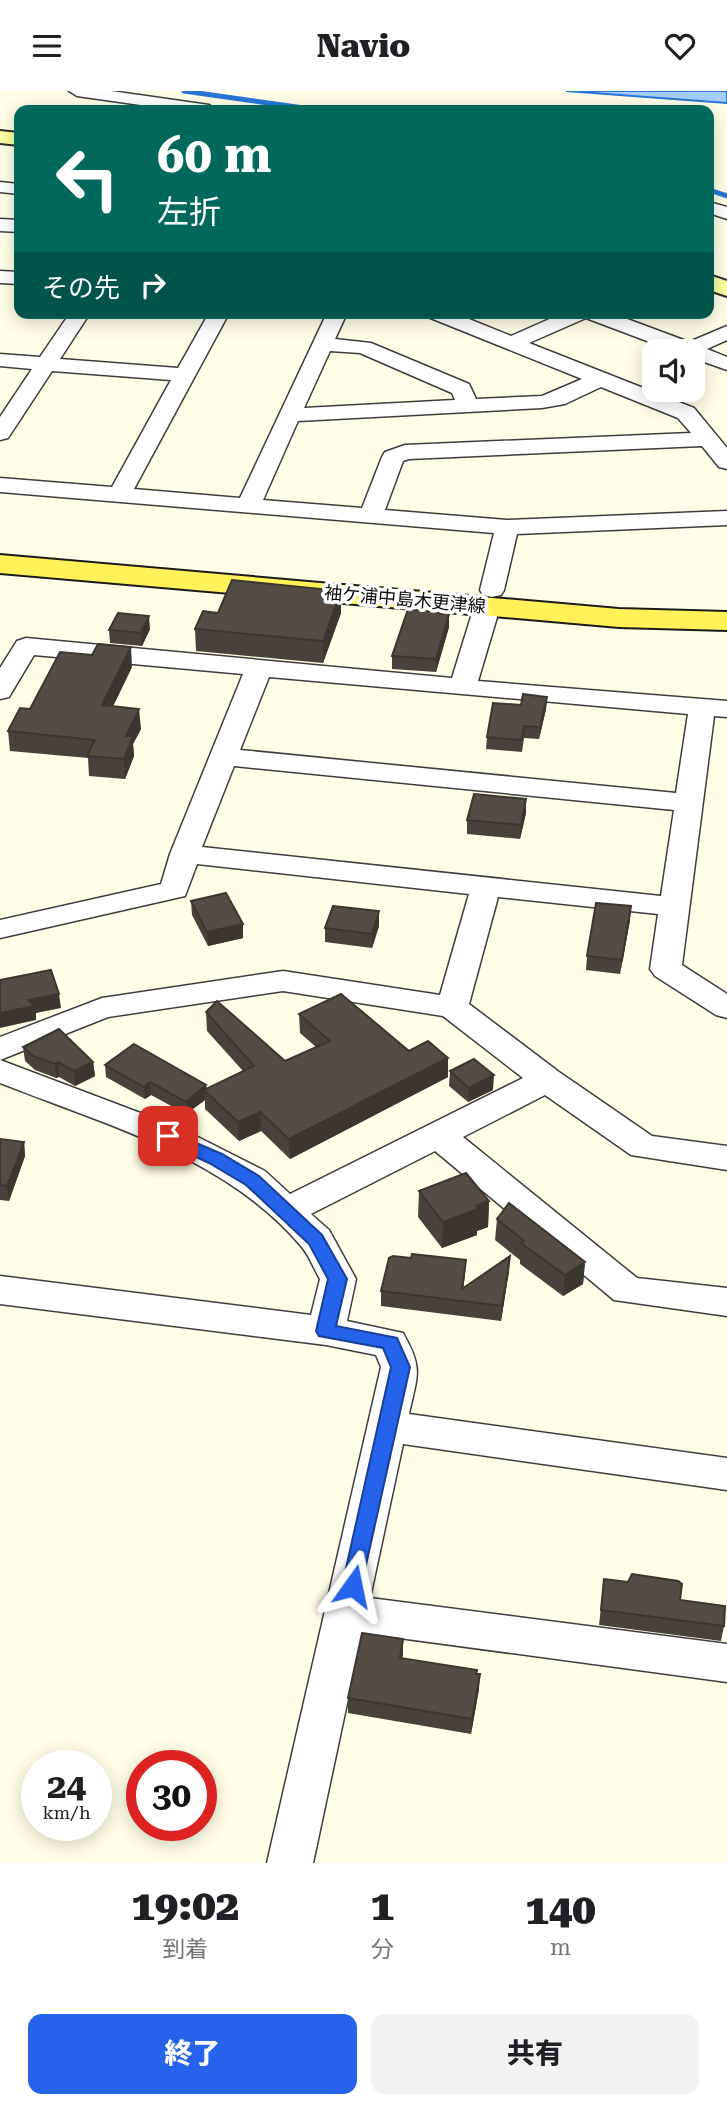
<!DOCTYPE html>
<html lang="ja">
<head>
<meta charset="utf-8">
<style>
	:root { --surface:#fff; --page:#f2f2f2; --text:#202124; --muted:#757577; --accent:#2563eb }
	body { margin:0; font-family:"Roboto Serif","Noto Sans JP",serif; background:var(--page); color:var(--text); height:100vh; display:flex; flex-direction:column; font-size:26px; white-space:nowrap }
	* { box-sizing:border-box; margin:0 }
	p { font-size:23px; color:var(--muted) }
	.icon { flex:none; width:38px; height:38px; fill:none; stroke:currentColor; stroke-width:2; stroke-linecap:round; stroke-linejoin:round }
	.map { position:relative; height:1772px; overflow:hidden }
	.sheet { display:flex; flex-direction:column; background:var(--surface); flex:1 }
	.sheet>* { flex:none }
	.top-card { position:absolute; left:14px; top:14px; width:700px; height:214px; border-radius:14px; box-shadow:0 4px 18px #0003; background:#00695c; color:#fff; overflow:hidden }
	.buttons { position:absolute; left:642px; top:248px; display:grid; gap:14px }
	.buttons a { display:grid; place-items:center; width:63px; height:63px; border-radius:14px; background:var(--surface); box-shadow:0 4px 18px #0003; font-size:35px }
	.speed { position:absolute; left:21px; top:1659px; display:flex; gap:14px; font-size:35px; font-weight:700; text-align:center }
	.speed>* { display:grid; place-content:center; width:91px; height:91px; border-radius:50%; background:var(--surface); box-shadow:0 4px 18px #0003; line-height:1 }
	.speed small { font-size:18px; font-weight:400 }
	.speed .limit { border:10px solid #d22; background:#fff; color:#111 }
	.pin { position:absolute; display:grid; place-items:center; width:60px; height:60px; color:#fff; margin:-30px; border-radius:14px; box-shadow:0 4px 10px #0006 }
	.me { position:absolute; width:77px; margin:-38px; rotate:12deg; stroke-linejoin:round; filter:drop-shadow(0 0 5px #0008) }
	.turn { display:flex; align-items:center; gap:24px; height:147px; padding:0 28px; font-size:32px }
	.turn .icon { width:91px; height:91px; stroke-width:2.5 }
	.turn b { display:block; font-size:49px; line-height:60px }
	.then { display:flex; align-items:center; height:66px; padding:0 28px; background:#0003; gap:14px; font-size:26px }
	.eta { display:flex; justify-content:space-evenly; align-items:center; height:119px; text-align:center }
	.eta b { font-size:42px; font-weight:800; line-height:49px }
	.action { display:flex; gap:14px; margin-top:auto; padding:14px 28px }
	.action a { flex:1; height:80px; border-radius:14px; background:var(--accent); color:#fff; font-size:28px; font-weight:800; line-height:80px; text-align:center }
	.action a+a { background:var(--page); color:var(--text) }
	header { display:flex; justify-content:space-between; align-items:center; height:91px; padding:0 28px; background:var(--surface); font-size:32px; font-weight:800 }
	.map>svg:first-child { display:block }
	.water { fill:#a6cefb; stroke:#2875d8; stroke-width:2 }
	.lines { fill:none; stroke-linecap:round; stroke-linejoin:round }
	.stream { stroke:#2875d8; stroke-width:5 }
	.street-casing { stroke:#3d3d3d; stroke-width:3 }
	.secondary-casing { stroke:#2c2c2c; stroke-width:4 }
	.primary-casing { stroke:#1b1b1b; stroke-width:4 }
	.street { fill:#fff; fill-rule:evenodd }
	.secondary { fill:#faffa2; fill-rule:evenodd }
	.primary { fill:#fff157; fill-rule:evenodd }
	.wall { fill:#47423b }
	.shaded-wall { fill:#3a3630 }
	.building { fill:#534d45; stroke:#3a3630; stroke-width:2 }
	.route { fill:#2563eb; stroke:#184099; stroke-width:2 }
	.labels { text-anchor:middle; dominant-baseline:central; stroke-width:7; stroke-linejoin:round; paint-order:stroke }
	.far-street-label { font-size:18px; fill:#0a0a0a; stroke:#fff }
</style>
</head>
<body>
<header><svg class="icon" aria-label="menu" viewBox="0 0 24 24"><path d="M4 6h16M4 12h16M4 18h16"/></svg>Navio<svg class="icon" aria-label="heart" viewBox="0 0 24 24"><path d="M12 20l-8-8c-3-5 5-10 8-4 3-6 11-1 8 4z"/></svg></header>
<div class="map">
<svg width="727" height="1772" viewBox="0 0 727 1772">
	<rect width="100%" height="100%" fill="#fffee7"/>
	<polygon class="water" points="566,0 727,0 727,12"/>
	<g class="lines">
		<g class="stream">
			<polyline points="184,0 318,19"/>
			<polyline points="709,99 727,105"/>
		</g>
		<g class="street-casing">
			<g id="street">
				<polygon points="69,0 111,0 209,14 217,19 176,19 77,5"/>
				<polygon points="0,91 19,93 19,103 0,101"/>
				<polygon points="709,111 727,116 727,128 709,122"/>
				<polygon points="0,128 19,129 19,141 0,140"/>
				<polygon points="0,180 19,181 19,193 0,192"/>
				<path d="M70,222H90L60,268L178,277L209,222H229L134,398L240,407L327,222H347L335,248L371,252L469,293L476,308L542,305L582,288L428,226L425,222H454L511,245L563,222H611L689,251L727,235V249L707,258L727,266V279L693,267V261H676L586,227L529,252L694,317L727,357V378L719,376L702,355L409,368L403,370L385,419L507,429L727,420V434L517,443L504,499L501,504L492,506L483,504L480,499L494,442L0,401V387L112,396L171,289L52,280L8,347L0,349V326L32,278L0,275V263L40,266ZM330,260L360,262L452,302L455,309L304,317ZM601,296L678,327L691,342L405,354L385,361L382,366L362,417L263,409L298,330L542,317L565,313Z"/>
				<path d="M487,508L496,511L500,516L478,590L727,610V626L714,625L682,874L727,903V927L716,924L655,885L650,878L658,823L498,806L469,913L559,981L652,1045L727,1055V1079L631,1064L545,1004L463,1046L637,1187L727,1197V1225L614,1209L435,1060L311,1123L329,1139L356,1188L347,1230L403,1242C424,1279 417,1284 409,1323L727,1367V1399L403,1353L370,1507L727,1553V1591L362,1542L313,1772H267L381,1276L376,1264L326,1254L0,1213V1185L311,1224L320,1188C314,1178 309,1164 301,1155C226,1066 106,1034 0,992V969L180,1037L265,1080L290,1103L523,987L443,925L283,900L108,926L0,969V946L102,907L283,880L440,904L469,803L197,773L185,805L0,847V829L161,793L170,763L243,583L34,564L9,606L0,608V577L17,550L26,547L452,587L474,516L478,511ZM269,586L688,623L676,702L240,659ZM234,675L674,719L661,805L202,756Z"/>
			</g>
		</g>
		<g class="secondary-casing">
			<g id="secondary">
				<polygon points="0,40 19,42 19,54 0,52"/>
				<polygon points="709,184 727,190 727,205 709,199"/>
			</g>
		</g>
		<g class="primary-casing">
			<polygon id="primary" points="0,464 619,518 727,521 727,539 619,536 0,482"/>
		</g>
		<use href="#street" class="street"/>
		<use href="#secondary" class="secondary"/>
		<use href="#primary" class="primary"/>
	</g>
	<g class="wall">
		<polygon points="218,522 341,522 323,572 196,560 195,538"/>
		<polygon points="449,523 449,536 436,581 392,578 392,565"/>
		<polygon points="150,538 142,555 110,552 109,539"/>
		<polygon points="132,576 113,615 141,638 133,653 134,665 125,688 89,685 88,667 10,660 8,640"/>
		<polygon points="547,606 546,618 539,648 524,647 522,661 486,658 487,646 521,614"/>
		<polygon points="526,722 520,748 467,743 467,729"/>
		<polygon points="191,810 243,847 208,855 192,824"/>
		<polygon points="630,829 620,883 586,879 587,865"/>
		<polygon points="379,835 372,857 325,851 325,837"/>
		<polygon points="206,921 285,970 316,956 300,942 299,923 409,960 448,986 290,1068 261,1040 239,1050 205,1018 205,1009 186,1023 151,1004 145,1008 106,986 105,974 206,994 207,998 243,980 207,940"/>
		<polygon points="23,956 93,971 95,985 75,995 59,986 56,987 35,979 25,970"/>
		<polygon points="450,980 493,999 468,1011 449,995"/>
		<polygon points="0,1048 24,1051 25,1065 9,1110 0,1109"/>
		<polygon points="419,1100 489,1110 488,1136 477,1140 477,1144 442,1157 418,1126"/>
		<polygon points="497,1128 585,1171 583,1193 563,1205 520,1173 520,1169 495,1149"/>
		<polygon points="510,1165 509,1180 501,1230 381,1215 381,1200 465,1184 463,1197"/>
		<polygon points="604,1488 680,1509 724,1535 721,1550 599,1534"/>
		<polygon points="403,1563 402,1567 477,1583 479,1598 471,1643 348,1622 348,1607"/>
	</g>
	<g class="shaded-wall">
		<polygon points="341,500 341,522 323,572 323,550"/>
		<polygon points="449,523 449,536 436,581 436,568"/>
		<polygon points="149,525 150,538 142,555 141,542"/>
		<polygon points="131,556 132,576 104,634 102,614"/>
		<polygon points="547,606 546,618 539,648 540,636"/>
		<polygon points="139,618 141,638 133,653 134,665 125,688 124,668 126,645"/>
		<polygon points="526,708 526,722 520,748 521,734"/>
		<polygon points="631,815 630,829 620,883 622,869"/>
		<polygon points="379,820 379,835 372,857 372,843"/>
		<polygon points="243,833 243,847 208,855 207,841"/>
		<polygon points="59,903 61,917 36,922 36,929 0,937 0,922 28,909"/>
		<polygon points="448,967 448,986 290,1068 289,1048"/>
		<polygon points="58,971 59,986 56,987 55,973"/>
		<polygon points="93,971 95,985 75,995 74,980"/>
		<polygon points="494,984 493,999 468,1011 469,997"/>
		<polygon points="150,991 151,1004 145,1008 144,996"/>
		<polygon points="206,994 207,1002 204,999 205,1009 186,1023 186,1011"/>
		<polygon points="260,1021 261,1040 239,1050 238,1031"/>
		<polygon points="24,1051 25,1065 9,1110 7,1095"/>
		<polygon points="489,1110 488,1136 477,1140 477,1144 442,1157 443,1131 476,1115"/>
		<polygon points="510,1165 509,1180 501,1230 502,1215"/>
		<polygon points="466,1169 465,1184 461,1213 462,1198"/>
		<polygon points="585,1171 583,1193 563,1205 565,1184"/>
		<polygon points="403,1548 403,1563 400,1582 400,1567"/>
		<polygon points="480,1583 479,1598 471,1643 472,1628"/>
	</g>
	<g class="building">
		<polygon points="232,489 341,500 323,550 195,538 203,520 218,522"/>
		<polygon points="408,518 449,523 436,568 392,565"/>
		<polygon points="118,522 149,525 141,542 109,539"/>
		<polygon points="98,553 131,556 102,614 139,618 126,645 133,645 124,668 87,665 95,649 8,640 20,617 30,618 60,561 92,564"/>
		<polygon points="523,603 547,606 540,636 524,635 522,649 487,646 493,612 521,614"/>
		<polygon points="474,703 526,708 521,734 467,729"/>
		<polygon points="226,802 243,833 207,841 191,810"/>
		<polygon points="596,812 631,815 622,869 587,865"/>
		<polygon points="333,815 379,820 372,843 325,837"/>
		<polygon points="51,879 59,903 28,909 35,915 0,922 0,889"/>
		<polygon points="341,903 409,960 428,950 448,967 289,1048 260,1021 238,1031 204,999 254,975 206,921 217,910 285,970 330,950 299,923"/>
		<polygon points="59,938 93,971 74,980 58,971 55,973 33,965 23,956"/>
		<polygon points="134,953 206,994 186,1011 150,991 144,996 105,974"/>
		<polygon points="474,968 494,984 469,997 450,980"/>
		<polygon points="0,1048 24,1051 7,1095 0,1094"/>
		<polygon points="466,1082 489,1110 476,1115 478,1118 443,1131 419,1100"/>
		<polygon points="509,1112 585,1171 565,1184 521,1152 524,1150 497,1128"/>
		<polygon points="412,1163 466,1169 462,1198 510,1165 502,1215 381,1200 389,1167 393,1165 411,1167"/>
		<polygon points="632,1483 678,1490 682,1493 680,1509 725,1515 724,1535 601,1519 604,1488 628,1491"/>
		<polygon points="362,1542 403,1548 400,1567 477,1579 476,1583 480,1583 472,1628 348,1607"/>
	</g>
	<polygon class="route" points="168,1040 222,1063 259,1085 322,1144 347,1188 336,1235 397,1247 410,1276 360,1501 353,1504 345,1501 342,1495 391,1276 383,1257 319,1245 316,1240 328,1188 309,1153 246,1094 209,1072 162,1050 159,1045 162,1041"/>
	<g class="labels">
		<g class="far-street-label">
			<text transform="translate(405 508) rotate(5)">袖ケ浦中島木更津線</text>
		</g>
	</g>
</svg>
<div class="buttons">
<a><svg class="icon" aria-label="sound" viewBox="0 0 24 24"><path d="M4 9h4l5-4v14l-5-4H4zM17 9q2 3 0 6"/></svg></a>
</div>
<div class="speed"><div>24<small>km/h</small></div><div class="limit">30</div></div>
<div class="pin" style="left:168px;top:1045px;background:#d93025"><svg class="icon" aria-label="arrive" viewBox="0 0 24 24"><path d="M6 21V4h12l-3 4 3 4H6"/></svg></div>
<svg class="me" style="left:353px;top:1495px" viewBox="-20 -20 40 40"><path d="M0-17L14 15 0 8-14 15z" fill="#2563eb" stroke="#fff" stroke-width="4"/></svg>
<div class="top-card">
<div class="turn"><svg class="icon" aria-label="left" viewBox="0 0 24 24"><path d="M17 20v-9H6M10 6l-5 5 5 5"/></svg><div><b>60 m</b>左折</div></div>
<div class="then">その先<svg class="icon" aria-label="right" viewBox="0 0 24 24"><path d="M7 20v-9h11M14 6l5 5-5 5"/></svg></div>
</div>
</div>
<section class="sheet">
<div class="eta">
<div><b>19:02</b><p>到着</p></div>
<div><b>1</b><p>分</p></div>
<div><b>140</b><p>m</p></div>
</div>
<div class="action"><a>終了</a><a>共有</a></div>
</section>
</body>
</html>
